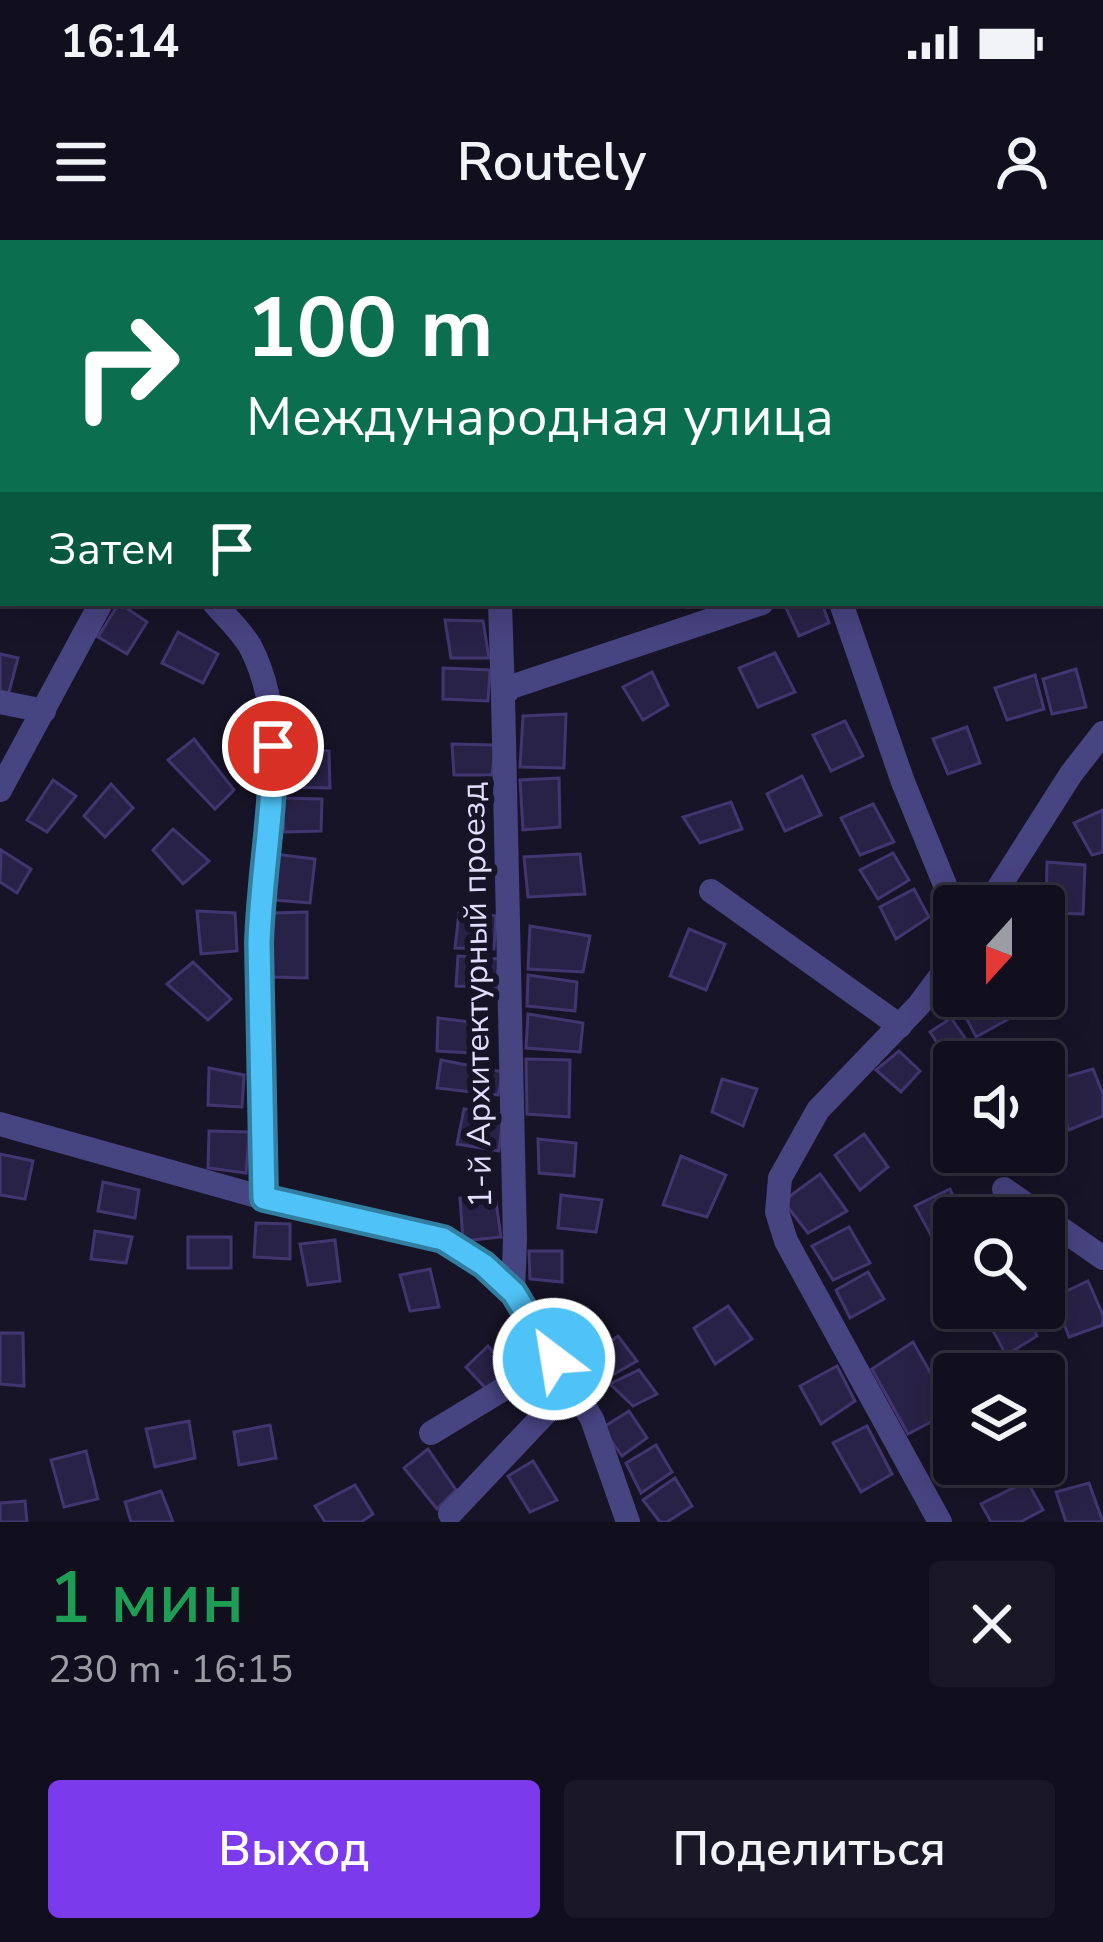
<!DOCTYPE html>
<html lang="ru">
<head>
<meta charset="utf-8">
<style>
	:root { --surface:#110f1e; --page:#1a1827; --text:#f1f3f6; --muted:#9c9ca4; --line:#302f3c; --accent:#7c3aed }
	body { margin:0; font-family:"Nunito Sans",sans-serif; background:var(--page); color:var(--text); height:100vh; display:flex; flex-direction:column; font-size:45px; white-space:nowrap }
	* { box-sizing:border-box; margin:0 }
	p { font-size:39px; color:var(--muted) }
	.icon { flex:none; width:66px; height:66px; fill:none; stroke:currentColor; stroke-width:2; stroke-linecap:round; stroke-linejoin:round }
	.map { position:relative; height:1282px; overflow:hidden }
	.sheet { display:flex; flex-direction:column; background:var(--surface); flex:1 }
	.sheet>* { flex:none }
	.guide { position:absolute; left:0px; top:0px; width:1104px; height:366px; box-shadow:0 6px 30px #0003,0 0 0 3px var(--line); background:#0b6e4f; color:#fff; overflow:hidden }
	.needle { width:78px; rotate:201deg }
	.buttons { position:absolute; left:933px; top:645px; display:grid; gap:24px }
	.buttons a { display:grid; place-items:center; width:132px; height:132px; border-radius:12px; background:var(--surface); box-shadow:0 6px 30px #0003,0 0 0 3px var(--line); font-size:60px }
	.pin { position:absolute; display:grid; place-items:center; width:102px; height:102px; color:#fff; margin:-51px; border:6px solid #fff; border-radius:50%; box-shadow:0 3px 12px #0007 }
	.me { position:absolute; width:132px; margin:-66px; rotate:329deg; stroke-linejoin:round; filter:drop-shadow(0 0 9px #0008) }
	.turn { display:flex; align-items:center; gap:42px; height:252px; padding:0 48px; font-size:54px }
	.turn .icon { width:156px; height:156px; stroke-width:2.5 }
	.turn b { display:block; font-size:84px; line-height:102px }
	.then { display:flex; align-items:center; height:114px; padding:0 48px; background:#0003; gap:24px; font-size:45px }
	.round { display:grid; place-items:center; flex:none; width:126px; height:126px; border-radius:12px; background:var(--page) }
	.overview { display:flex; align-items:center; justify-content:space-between; height:204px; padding:0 48px }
	h1 { font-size:72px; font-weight:600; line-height:90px; color:#1e9e55 }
	.primary-button { display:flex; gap:24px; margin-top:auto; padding:24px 48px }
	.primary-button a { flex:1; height:138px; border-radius:12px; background:var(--accent); color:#fff; font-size:48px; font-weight:600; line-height:138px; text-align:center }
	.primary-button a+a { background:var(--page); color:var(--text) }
	.status { display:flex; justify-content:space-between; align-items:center; height:84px; padding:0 60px; background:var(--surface); direction:ltr }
	.status svg { height:33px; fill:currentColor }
	header { display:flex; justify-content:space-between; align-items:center; height:156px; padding:0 48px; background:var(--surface); font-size:54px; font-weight:600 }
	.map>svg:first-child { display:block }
	.building { fill:#292247; stroke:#423670; stroke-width:3 }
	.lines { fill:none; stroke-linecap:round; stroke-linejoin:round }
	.minor { stroke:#474482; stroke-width:24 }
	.route-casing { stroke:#337fa1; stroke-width:30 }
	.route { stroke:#4fc3f7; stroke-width:21 }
	.labels { text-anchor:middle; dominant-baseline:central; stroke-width:12; stroke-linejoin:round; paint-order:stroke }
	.street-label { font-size:33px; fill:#e2defb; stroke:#171428 }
</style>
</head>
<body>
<div class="status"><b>16:14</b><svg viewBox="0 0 49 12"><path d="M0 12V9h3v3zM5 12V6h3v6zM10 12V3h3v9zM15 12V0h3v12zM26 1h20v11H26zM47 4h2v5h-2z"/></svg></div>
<header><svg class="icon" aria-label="menu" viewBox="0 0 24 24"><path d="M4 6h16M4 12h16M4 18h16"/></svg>Routely<svg class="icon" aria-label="person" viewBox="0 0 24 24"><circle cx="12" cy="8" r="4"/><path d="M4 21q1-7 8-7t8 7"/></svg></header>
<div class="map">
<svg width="1103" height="1282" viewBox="0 0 1103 1282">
	<rect width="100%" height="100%" fill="#171428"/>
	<g class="building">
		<polygon points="119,363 147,382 127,414 98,397"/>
		<polygon points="802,363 822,363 829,383 799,396 786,368"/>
		<polygon points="445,380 483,381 489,418 451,418"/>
		<polygon points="178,392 218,414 203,443 162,423"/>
		<polygon points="775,413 795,452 758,467 739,428"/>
		<polygon points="0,414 18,418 8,456 0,455"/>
		<polygon points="443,428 490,430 488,461 443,459"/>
		<polygon points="1076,429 1086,467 1052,474 1043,439"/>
		<polygon points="652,432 668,465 643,480 623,447"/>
		<polygon points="1035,435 1044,469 1007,480 995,448"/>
		<polygon points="566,474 564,528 520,527 523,476"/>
		<polygon points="845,481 863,516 831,531 813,495"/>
		<polygon points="967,487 980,523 948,534 933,499"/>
		<polygon points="194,499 234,550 215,569 168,520"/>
		<polygon points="452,504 495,505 492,535 454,535"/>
		<polygon points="285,507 329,511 330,548 285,547"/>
		<polygon points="802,536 821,575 785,591 767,554"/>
		<polygon points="559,538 560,587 523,590 520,540"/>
		<polygon points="53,540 76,556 47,592 27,580"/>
		<polygon points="111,544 133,568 105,597 84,576"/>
		<polygon points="282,558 322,559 321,591 284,592"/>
		<polygon points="731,562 742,589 700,603 683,577"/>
		<polygon points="873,564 894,602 860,615 841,578"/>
		<polygon points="1103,570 1103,612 1092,615 1074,583"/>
		<polygon points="173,589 209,621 183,644 153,610"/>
		<polygon points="1,610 31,629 17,653 0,642"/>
		<polygon points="893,613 909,640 878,659 860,630"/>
		<polygon points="275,614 315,619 310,663 275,660"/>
		<polygon points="580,614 585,654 528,657 524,617"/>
		<polygon points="1047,622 1085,625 1083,674 1046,673"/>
		<polygon points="914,649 929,677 896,699 880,667"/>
		<polygon points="197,671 235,673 237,711 201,714"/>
		<polygon points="307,672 307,738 272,737 272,673"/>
		<polygon points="459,673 496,676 494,709 455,708"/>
		<polygon points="530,686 590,696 583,732 528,729"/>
		<polygon points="689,689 725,704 706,750 670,736"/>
		<polygon points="458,716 499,719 496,747 456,746"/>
		<polygon points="193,722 231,759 208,780 167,744"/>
		<polygon points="528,735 577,742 575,771 527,766"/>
		<polygon points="955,756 1005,756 1016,775 976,797"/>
		<polygon points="528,774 583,783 580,812 526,808"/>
		<polygon points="438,778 471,782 470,813 437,811"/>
		<polygon points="951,778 982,822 954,822 954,829 930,792"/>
		<polygon points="899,811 920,831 901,852 876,830"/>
		<polygon points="526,819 570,820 569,877 527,874"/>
		<polygon points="441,820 503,832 498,855 437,848"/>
		<polygon points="209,828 244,835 242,867 208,865"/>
		<polygon points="1093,829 1103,854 1103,876 1069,890 1051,841"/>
		<polygon points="722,839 757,849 743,886 712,872"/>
		<polygon points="464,869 503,874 499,911 457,904"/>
		<polygon points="209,891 249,892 246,933 208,928"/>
		<polygon points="864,894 888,927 860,950 835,915"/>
		<polygon points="538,899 576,903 574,936 539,933"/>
		<polygon points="0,914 33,921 25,959 0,955"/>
		<polygon points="681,916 726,935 707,977 663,965"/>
		<polygon points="820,934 847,971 808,993 783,961"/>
		<polygon points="103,942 139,950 135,978 98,971"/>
		<polygon points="950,949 963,978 954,978 954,986 932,997 915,966"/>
		<polygon points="495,955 501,997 463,1001 460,958"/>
		<polygon points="561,955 602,960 596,992 558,988"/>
		<polygon points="256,983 290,984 290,1019 254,1017"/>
		<polygon points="849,987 870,1023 833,1040 812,1006"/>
		<polygon points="95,991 132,997 126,1023 91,1019"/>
		<rect x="188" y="997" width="43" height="31"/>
		<polygon points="335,1000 340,1041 308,1045 300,1004"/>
		<polygon points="529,1011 562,1011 562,1042 530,1039"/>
		<polygon points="430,1029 439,1067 410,1071 400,1035"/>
		<polygon points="868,1032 884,1059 850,1078 836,1050"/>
		<polygon points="1088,1041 1103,1075 1103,1085 1069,1097 1054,1057"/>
		<polygon points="728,1066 752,1099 715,1124 694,1088"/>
		<polygon points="574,1068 599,1094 570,1119 551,1094"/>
		<polygon points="1007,1068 1025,1068 1037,1096 1006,1115 986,1078"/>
		<polygon points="0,1093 23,1093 24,1146 0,1144"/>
		<polygon points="618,1096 637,1121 607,1138 591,1116"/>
		<polygon points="913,1102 952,1171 908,1194 872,1129"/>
		<polygon points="488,1106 515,1138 489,1152 466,1127"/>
		<polygon points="837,1126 855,1161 821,1184 800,1146"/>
		<polygon points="639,1130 657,1154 633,1166 610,1144"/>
		<polygon points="629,1171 647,1198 622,1216 602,1188"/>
		<polygon points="189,1181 195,1218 155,1227 146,1189"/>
		<polygon points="270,1185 276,1218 239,1225 234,1192"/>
		<polygon points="867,1186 892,1234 861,1252 833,1203"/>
		<polygon points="656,1205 672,1232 641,1253 626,1223"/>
		<polygon points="428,1209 456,1250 437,1269 404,1228"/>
		<polygon points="86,1211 98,1259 64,1267 51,1220"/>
		<polygon points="533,1221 557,1260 530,1272 508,1236"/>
		<polygon points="675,1238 692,1266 667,1282 660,1282 643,1260"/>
		<polygon points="1027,1241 1043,1270 1020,1282 991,1282 981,1264"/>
		<polygon points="1089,1243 1103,1282 1066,1282 1056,1252"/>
		<polygon points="355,1245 373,1274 361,1282 325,1282 315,1266"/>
		<polygon points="161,1251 173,1282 131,1282 125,1262"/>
		<polygon points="25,1261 27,1282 0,1282 0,1263"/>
	</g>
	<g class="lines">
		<g class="minor">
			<polyline points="401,3 407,0"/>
			<polyline points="0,67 3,67"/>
			<polyline points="1101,107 1103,105"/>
			<polyline points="0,291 3,291"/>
			<path d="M214,363C226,377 241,391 250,406C296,493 262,609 259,703L264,958L443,999L485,1025L513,1053L592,1179L628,1282"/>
			<polyline points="500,363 503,456"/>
			<polyline points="841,363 903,542 954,667"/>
			<polyline points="0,462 44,471"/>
			<polyline points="0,550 101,363"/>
			<polyline points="711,651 900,786"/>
			<polyline points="987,666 1071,534 1103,493"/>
			<polyline points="0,884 264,958"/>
			<polyline points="1004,949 1103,1018"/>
			<polyline points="513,1053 515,1000 503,456 511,447 762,363"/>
			<polyline points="431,1193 553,1119"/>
			<polyline points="450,1274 572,1145"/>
			<polyline points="940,1282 786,1001 777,972 780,938 818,870 919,765 954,718"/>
		</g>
	</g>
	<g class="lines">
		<g class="route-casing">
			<path id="route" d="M273,506C274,571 261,637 259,703L264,958L443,999L484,1025L514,1053L554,1119"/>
		</g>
		<use href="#route" class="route"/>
	</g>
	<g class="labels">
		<g class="street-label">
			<text transform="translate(477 755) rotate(-91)">1-й Архитектурный проезд</text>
		</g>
	</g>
</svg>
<div class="buttons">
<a><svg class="needle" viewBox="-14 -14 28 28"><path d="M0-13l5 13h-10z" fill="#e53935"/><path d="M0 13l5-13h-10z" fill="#9c9ca4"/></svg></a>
<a><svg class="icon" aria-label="sound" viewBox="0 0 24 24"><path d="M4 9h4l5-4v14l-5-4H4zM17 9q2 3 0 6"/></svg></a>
<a><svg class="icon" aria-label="search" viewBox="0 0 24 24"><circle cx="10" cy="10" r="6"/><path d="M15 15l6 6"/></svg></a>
<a><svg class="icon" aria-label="layers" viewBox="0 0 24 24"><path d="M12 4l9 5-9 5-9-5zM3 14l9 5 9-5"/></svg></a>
</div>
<div class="pin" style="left:273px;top:506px;background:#d93025"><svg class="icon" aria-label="arrive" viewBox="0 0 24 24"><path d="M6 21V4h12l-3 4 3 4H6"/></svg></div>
<svg class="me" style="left:554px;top:1119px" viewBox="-20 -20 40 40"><circle r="17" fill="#4fc3f7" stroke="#fff" stroke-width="3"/><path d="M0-11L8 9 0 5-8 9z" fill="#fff"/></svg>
<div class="guide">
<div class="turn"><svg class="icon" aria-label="right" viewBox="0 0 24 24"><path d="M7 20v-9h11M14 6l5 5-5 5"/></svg><div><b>100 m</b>Международная улица</div></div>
<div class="then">Затем<svg class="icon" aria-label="arrive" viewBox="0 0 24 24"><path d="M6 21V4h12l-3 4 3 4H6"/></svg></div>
</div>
</div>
<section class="sheet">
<div class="overview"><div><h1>1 мин</h1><p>230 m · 16:15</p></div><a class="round"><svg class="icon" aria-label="close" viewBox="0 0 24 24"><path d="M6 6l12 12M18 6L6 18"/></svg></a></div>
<div class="primary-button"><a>Выход</a><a>Поделиться</a></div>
</section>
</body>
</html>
